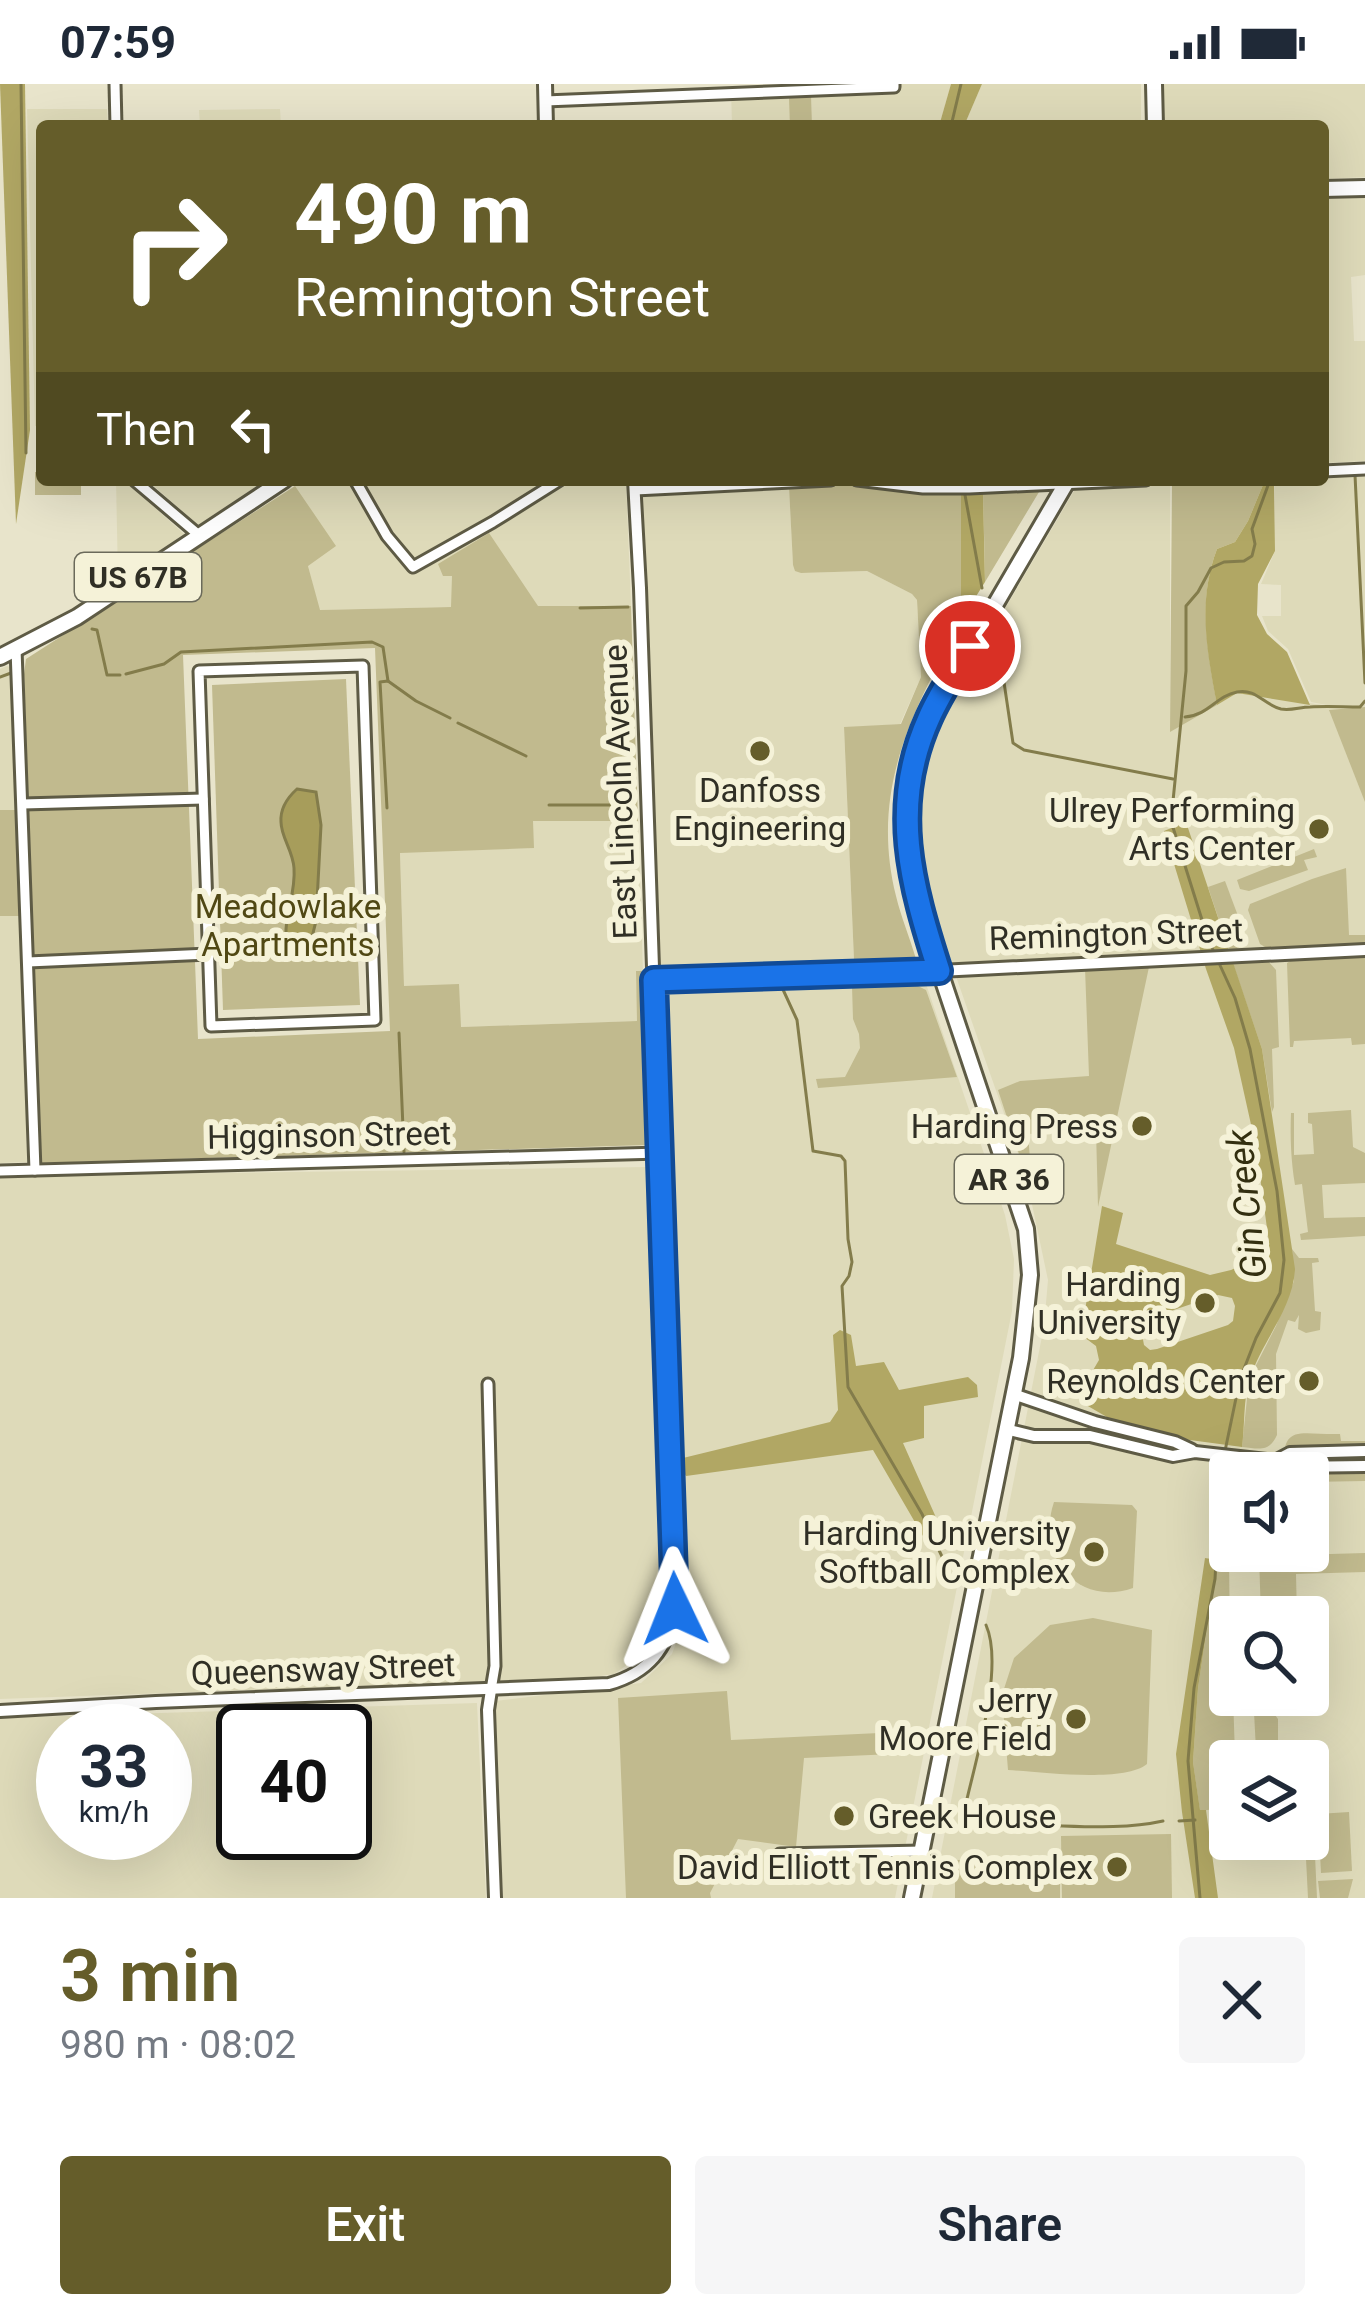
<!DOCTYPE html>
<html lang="en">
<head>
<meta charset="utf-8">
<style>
	:root { --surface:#fff; --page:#f6f6f7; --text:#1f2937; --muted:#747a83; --accent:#655d2a }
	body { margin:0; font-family:Roboto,sans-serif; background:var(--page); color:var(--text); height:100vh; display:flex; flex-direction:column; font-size:45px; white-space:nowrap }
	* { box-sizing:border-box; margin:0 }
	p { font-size:39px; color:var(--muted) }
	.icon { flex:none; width:66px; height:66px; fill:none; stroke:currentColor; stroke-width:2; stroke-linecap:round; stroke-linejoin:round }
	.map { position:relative; height:1814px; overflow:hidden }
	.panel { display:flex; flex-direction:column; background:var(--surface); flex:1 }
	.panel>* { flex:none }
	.hud { position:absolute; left:36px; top:36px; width:1293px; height:366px; border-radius:12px; box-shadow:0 12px 48px #0002; background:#655d2a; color:#fff; overflow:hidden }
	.controls { position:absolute; left:1209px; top:1368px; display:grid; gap:24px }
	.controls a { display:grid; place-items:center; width:120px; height:120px; border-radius:12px; background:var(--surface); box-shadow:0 12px 48px #0002; font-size:60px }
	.speed { position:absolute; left:36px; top:1620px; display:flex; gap:24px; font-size:60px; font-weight:700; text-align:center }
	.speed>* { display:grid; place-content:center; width:156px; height:156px; border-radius:50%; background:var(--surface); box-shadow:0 12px 48px #0002; line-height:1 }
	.speed small { font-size:30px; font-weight:400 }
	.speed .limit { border:6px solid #111; border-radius:18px; background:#fff; color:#111 }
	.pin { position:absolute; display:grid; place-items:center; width:102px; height:102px; color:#fff; margin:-51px; border:6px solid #fff; border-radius:50%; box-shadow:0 3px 12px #0007 }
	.me { position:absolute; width:132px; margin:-66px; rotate:358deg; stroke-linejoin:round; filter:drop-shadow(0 0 9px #0008) }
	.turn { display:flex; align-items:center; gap:42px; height:252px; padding:0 60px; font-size:54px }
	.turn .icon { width:156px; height:156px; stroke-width:2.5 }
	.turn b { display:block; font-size:84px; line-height:102px }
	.then { display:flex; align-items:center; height:114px; padding:0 60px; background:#0003; gap:24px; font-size:45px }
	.round { display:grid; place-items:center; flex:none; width:126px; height:126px; border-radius:12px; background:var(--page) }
	.overview { display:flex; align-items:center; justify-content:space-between; height:204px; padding:0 60px }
	h1 { font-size:72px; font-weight:600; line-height:90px; color:var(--accent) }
	.action { display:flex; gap:24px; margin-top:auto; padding:24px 60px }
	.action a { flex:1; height:138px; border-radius:12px; background:var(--accent); color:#fff; font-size:48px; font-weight:600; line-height:138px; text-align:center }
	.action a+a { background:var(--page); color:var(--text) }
	.status { display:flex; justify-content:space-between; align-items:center; height:84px; padding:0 60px; background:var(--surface); direction:ltr }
	.status svg { height:33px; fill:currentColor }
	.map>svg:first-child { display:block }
	.built { fill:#dedab9; fill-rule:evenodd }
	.green { fill:#c1ba8e; fill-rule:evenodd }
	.forest { fill:#b1a764; fill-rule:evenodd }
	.water { fill:#a79d5b; stroke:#837c4b; stroke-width:3 }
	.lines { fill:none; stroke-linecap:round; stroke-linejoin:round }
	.stream { stroke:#837c4b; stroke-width:3 }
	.minor-casing { stroke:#5e5b45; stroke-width:15 }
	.tertiary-casing { stroke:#5e5b45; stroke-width:16 }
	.secondary-casing { stroke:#5e5b45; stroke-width:18 }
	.primary-casing { stroke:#5e5b45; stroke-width:20 }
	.minor { stroke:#fff; stroke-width:9 }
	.tertiary { stroke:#fff; stroke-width:10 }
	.secondary { stroke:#fff; stroke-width:12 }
	.primary { stroke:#fff; stroke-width:14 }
	.route-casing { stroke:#114b97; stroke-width:30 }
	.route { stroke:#1a73e8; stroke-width:21 }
	.poi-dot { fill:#655d2a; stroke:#f5f2d8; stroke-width:4.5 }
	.labels { text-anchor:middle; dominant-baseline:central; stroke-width:12; stroke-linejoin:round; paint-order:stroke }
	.shield { fill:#f5f2d8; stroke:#6b6a5b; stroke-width:3 }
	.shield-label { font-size:30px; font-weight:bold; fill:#302f25 }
	.poi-label { font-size:33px; fill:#302f25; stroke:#f5f2d8; text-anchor:end }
	.street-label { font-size:33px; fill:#302f25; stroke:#f5f2d8 }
	.park-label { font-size:33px; fill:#504814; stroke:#f5f2d8 }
	.water-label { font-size:36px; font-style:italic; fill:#332f10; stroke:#f5f2d8 }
</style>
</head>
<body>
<div class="status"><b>07:59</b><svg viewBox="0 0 49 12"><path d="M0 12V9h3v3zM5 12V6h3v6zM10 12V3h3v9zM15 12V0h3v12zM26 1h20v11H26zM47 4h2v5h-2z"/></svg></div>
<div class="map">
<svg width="1365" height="1814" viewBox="0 0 1365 1814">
	<rect width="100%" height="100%" fill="#e8e4cb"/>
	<g class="built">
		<polygon points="812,0 951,0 939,42 732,42 731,3"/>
		<polygon points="982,0 1141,0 1141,42 964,42"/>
		<polygon points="1160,0 1365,0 1365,93 1323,95 1323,42 1161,42"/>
		<polygon points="27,25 107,25 108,42 42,42 42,342 35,342"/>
		<polygon points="280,25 281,42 200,42 199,26"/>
		<polygon points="1365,110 1365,191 1351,193 1354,257 1365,257 1365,377 1323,379 1323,111"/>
		<path d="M1365,388V1814H932L1044,1242L1048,1196L1026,1092L939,844L919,761L922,709L932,660L956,608L1077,402L1170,399V647L1237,609L1337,623L1311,618L1288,565L1268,547L1262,532H1281V501L1261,500L1275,467V396H1323V391ZM1230,1389H1308V1467H1230ZM1230,1533H1308V1611H1230ZM1230,1677H1308V1755H1230Z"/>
		<polygon points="116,396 124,396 184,450 118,494"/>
		<polygon points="147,396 266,396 198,441"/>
		<polygon points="304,396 626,396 631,522 537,522 452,491 452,523 319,526 308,482 295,402"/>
		<polygon points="789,403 793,481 801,489 867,487 912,510 917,516 921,593 900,640 844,644 854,876 661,884 642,411"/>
		<polygon points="7,582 13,585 19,726 0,726 0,585"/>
		<polygon points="533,737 638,737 643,887 636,888 638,937 460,943 404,902 400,768 533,764"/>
		<polygon points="0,832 22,832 27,1078 0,1079"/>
		<polygon points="926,900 1005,1131 1014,1175 1012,1227 895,1814 503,1814 495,1617 641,1599 672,1570 684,1537 663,904"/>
		<polygon points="648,1083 666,1532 656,1558 636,1575 614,1590 586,1594 0,1615 0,1092"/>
		<path d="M477,1619L486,1814H0V1634ZM63,1647H165V1749H63ZM243,1647H345V1749H243Z"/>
	</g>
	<g class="green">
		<polygon points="811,12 812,42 790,42 789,14"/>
		<polygon points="35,388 42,388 42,396 81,396 81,411 35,411"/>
		<path d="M1221,396H1265L1248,437L1235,458L1217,465C1197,517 1208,569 1217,621L1170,648L1172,399Z"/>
		<path d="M856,400L928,410L961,409V513L966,522H970C918,617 868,699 896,812C901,833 910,854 916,875L854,876L844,643L901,640L921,593L917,516L912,510L867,487L801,489L795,487L793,481L789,403Z"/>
		<path d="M295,402L336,462L308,482L320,526L451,523L452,492H443L438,480L489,449L538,522H631L638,737H533L534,764L400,769L404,902L459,900L461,943L637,937L636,887H643L648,1061L40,1079L24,590L26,575ZM375,564L390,947L198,955L183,571Z"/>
		<polygon points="983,408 1039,408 985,498 985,490"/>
		<polygon points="346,595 360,921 223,926 212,601"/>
		<polygon points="1365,623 1365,718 1329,626"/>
		<polygon points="0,726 19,726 22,832 0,832"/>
		<polygon points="1314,765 1317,773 1304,776 1308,786 1249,807 1240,805 1237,796"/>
		<polygon points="1346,784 1349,851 1365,851 1365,860 1270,866 1260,860 1248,826 1250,820 1312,795"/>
		<polygon points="1225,797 1244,848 1244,859 1236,866 1229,866 1208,803"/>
		<polygon points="1365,872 1365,960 1352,961 1351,954 1294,957 1293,963 1290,963 1287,879 1292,876"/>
		<polygon points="1267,876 1276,886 1279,963 1272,965 1274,1023 1272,1028 1262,965 1232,877"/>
		<polygon points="1149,883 1098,1123 1096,1046 1028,1050 1030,1075 1020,1073 998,1006 1020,997 1089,992 1085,884"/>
		<polygon points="916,901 926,906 957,993 818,1004 816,995 845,993 860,964 859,950 853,935 852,902"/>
		<path d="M1351,1026L1353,1063L1365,1069V1099L1322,1101L1324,1134L1365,1133V1152L1301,1156L1300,1150L1308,1148L1302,1100L1295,1101C1291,1077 1290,1053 1291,1029H1294V1071L1314,1070L1312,1040L1308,1039V1029Z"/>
		<path d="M1292,1165L1299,1174H1318L1319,1178L1312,1179L1315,1227L1321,1228L1320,1246L1306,1249L1298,1245L1299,1231L1295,1238L1288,1236L1276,1270L1277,1351C1269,1368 1260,1365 1242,1363L1249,1295L1276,1242L1294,1197Z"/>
		<path d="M1340,1350L1341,1357H1365V1397L1308,1398V1389H1283C1282,1338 1297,1351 1340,1350Z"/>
		<polygon points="1230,1401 1230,1467 1238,1467 1238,1473 1229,1474 1230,1561 1218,1568 1219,1599 1230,1595 1230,1611 1233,1611 1235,1672 1233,1677 1230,1677 1230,1723 1200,1727 1193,1678 1198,1604 1217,1476 1225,1450 1228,1402"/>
		<path d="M1054,1418L1132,1421L1137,1427L1133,1504C1076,1524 1036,1471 1054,1418Z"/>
		<polygon points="1365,1469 1365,1488 1296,1490 1297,1533 1261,1533 1259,1472"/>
		<path d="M1093,1534L1152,1546L1147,1680C1124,1699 1040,1688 1008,1686L1002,1611L1014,1574L1050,1541Z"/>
		<polygon points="727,1607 731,1656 922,1647 915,1669 804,1674 796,1763 738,1755 710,1809 711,1814 626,1814 618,1614"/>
		<polygon points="1272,1627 1278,1635 1278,1664 1273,1669 1259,1670 1256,1666 1254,1628"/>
		<polygon points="1349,1728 1352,1787 1321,1789 1318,1730"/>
		<polygon points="1308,1729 1313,1729 1317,1814 1308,1814 1305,1755 1308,1755"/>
		<polygon points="1171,1750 1172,1814 1062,1814 1061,1752"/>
		<polygon points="1060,1775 1060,1814 955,1814 955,1776"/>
		<polygon points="1353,1795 1348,1814 1320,1814 1318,1797"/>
	</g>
	<g class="forest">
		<polygon points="0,0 25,0 30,346 16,440"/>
		<polygon points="951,0 982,0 964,42 939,42"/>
		<polygon points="959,396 980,396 983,408 985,498 970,522 963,519 961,513 961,409"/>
		<path d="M1265,396H1274L1275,467L1258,500L1257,531L1267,550L1287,568L1310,621L1237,609L1217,621C1207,567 1197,518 1217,465L1235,458L1248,437Z"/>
		<path d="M1186,738L1262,965L1295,1185C1293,1225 1262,1257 1250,1294C1243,1315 1245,1342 1242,1363L1175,1354L1124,1343L1081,1318L1079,1310L1099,1276L1096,1262L1084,1253L1082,1245L1102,1122L1123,1129L1116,1160L1210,1191L1231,1186L1264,1172L1269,1159L1256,1063L1234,964L1206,885L1164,747ZM1218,1211L1232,1214L1235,1222L1233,1237L1228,1241L1157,1265L1150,1266L1144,1261L1141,1245L1150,1234Z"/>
		<polygon points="840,1246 851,1251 856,1282 884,1278 899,1306 968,1293 977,1301 978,1313 924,1322 924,1354 903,1359 942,1447 937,1454 923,1452 873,1366 686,1392 681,1384 683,1374 830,1338 838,1326 833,1251"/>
		<polygon points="1205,1474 1217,1476 1198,1604 1193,1678 1200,1726 1206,1726 1218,1814 1195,1814 1182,1728 1176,1670"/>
	</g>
	<path class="water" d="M297,705L316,708L321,741L316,837L312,853L304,857L291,855L286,850C285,829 296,809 294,784C293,767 281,753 281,738C280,724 287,714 297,705Z"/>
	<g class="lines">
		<g class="stream">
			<polyline points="21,0 26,369"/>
			<polyline points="951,42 961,0"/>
			<polyline points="1355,391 1365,599"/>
			<polyline points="963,396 963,397"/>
			<polyline points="965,411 982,504"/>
			<polyline points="580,524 628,523"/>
			<polyline points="92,545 97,546 107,591 120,591"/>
			<polyline points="997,551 1013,659 1024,666 1173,695"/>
			<polyline points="126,590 164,580 181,568 372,558 383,563 388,597"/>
			<polyline points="0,593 11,589"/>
			<path d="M1185,633C1209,631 1216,612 1237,608C1256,604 1264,621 1281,625C1291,627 1300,623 1310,623C1327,622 1343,623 1360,623L1365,617"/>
			<polyline points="458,639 526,672"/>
			<polyline points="549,721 632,721"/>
			<polyline points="387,724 380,598 388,597 416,617 450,634"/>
			<polyline points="717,886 776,885"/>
			<polyline points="780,899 797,936 813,1067 841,1072 845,1077 848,1155 852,1178 849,1192 842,1202 848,1303 922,1430 953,1496"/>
			<polyline points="399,949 404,1068"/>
			<polyline points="1225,1367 1240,1295 1256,1254 1280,1209 1284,1176 1277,1107 1250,965 1235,914 1208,855 1171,737 1186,587 1186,522 1198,508 1211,484 1224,478 1244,477 1252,472 1255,460 1252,445 1270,396"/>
			<path d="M986,1541C1005,1584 974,1681 964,1728L967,1740C986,1746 1006,1741 1025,1741C1071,1741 1118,1747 1163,1737"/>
			<polyline points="1179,1737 1195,1736"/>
			<polyline points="1200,1814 1188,1677 1194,1604 1215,1495 1217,1459 1226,1431 1224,1376"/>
		</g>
		<g class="minor-casing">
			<g id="minor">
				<polyline points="115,0 116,42"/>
				<polyline points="545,17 894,3 894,0"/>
				<polyline points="1323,387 1365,385"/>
				<polyline points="134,396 200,452"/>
				<polyline points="355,396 387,452 413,483 493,438 560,396"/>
				<polyline points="857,396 923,404 969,404 1146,396"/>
				<polyline points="635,406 831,396"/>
				<polyline points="16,565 35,1086"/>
				<polygon points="363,582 375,936 211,942 199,587"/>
				<polyline points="23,720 203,715"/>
				<polyline points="28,878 209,870"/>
				<polyline points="0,1087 660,1069"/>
				<polyline points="488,1300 495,1582 491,1606"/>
				<polyline points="780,1770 922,1767"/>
			</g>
		</g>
		<g class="tertiary-casing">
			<g id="tertiary">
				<polyline points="654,895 939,887 1365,866"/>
				<polyline points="1013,1310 1095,1338 1175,1358 1192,1366"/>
				<polyline points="1005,1345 1034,1352 1090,1352 1173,1372 1195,1368 1275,1377 1290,1383 1365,1382"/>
				<polyline points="1275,1377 1290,1369 1365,1367"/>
				<polyline points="491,1606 488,1626 495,1814"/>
				<path d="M0,1627L156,1618L609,1600C648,1589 668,1565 675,1525L640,504L634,396"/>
			</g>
		</g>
		<g class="secondary-casing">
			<polyline id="secondary" points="545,0 546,42"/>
		</g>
		<g class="primary-casing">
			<g id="primary">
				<polyline points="1154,0 1155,42"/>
				<polyline points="1323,105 1365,104"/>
				<polyline points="0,573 77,533 284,396"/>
				<polyline points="912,1814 1021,1274 1030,1191 1026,1145 915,813 906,756 907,727 911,690 929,634 1068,396"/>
			</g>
		</g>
		<use href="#minor" class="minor"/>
		<use href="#tertiary" class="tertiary"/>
		<use href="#secondary" class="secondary"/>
		<use href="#primary" class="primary"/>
	</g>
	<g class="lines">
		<g class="route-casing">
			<path id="route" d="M675,1525L654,896L939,887C911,800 889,722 929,634C940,609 956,586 970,562"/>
		</g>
		<use href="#route" class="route"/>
	</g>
	<g class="poi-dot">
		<circle cx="760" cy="667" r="12"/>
		<circle cx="1319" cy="745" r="12"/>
		<circle cx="1142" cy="1042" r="12"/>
		<circle cx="1205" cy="1219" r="12"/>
		<circle cx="1309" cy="1297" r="12"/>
		<circle cx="1094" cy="1468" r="12"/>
		<circle cx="1076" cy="1635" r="12"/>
		<circle cx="844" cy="1732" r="12"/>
		<circle cx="1117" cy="1783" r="12"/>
	</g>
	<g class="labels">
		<g class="shield">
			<rect x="75" y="469" width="126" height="48" rx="9"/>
			<rect x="955" y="1071" width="108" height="48" rx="9"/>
		</g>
		<g class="shield-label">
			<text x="138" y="493">US 67B</text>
			<text x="1009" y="1095">AR 36</text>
		</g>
		<g class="poi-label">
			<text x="760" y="706" text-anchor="middle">Danfoss<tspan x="760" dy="38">Engineering</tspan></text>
			<text x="1295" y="726">Ulrey Performing<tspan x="1295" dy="38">Arts Center</tspan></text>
			<text x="1118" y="1042">Harding Press</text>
			<text x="1181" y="1200">Harding<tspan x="1181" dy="38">University</tspan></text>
			<text x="1285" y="1297">Reynolds Center</text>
			<text x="1070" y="1449">Harding University<tspan x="1070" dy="38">Softball Complex</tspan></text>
			<text x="1052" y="1616">Jerry<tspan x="1052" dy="38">Moore Field</tspan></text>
			<text x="868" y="1732" text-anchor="start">Greek House</text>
			<text x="1093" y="1783">David Elliott Tennis Complex</text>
		</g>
		<g class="street-label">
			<text transform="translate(620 708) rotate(-92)">East Lincoln Avenue</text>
			<text transform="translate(1116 850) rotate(-2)">Remington Street</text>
			<text transform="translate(329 1051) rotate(-1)">Higginson Street</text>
			<text transform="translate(323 1585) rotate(-2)">Queensway Street</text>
		</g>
		<g class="park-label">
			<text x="288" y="822">Meadowlake<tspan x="288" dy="38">Apartments</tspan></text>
		</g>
		<g class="water-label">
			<text transform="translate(1247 1120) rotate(-96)">Gin Creek</text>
		</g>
	</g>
</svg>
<div class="controls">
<a><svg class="icon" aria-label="sound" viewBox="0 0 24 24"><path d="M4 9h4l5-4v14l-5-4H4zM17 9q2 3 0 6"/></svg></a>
<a><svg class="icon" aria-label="search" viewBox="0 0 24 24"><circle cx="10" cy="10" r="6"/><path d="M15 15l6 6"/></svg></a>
<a><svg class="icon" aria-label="layers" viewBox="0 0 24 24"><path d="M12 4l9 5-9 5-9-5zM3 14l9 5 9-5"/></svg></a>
</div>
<div class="speed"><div>33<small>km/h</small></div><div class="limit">40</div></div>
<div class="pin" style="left:970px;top:562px;background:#d93025"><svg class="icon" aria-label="arrive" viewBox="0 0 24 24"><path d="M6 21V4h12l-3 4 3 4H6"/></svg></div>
<svg class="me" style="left:675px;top:1525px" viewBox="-20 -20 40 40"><path d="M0-17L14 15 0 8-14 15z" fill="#1a73e8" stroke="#fff" stroke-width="4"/></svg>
<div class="hud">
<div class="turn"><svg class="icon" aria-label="right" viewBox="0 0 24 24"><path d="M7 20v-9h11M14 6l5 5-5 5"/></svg><div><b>490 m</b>Remington Street</div></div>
<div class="then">Then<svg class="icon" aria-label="left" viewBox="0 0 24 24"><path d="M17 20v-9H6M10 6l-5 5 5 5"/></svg></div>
</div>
</div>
<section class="panel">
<div class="overview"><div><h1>3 min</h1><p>980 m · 08:02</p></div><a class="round"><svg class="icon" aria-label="close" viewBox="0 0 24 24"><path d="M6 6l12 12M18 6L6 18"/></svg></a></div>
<div class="action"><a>Exit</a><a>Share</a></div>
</section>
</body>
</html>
